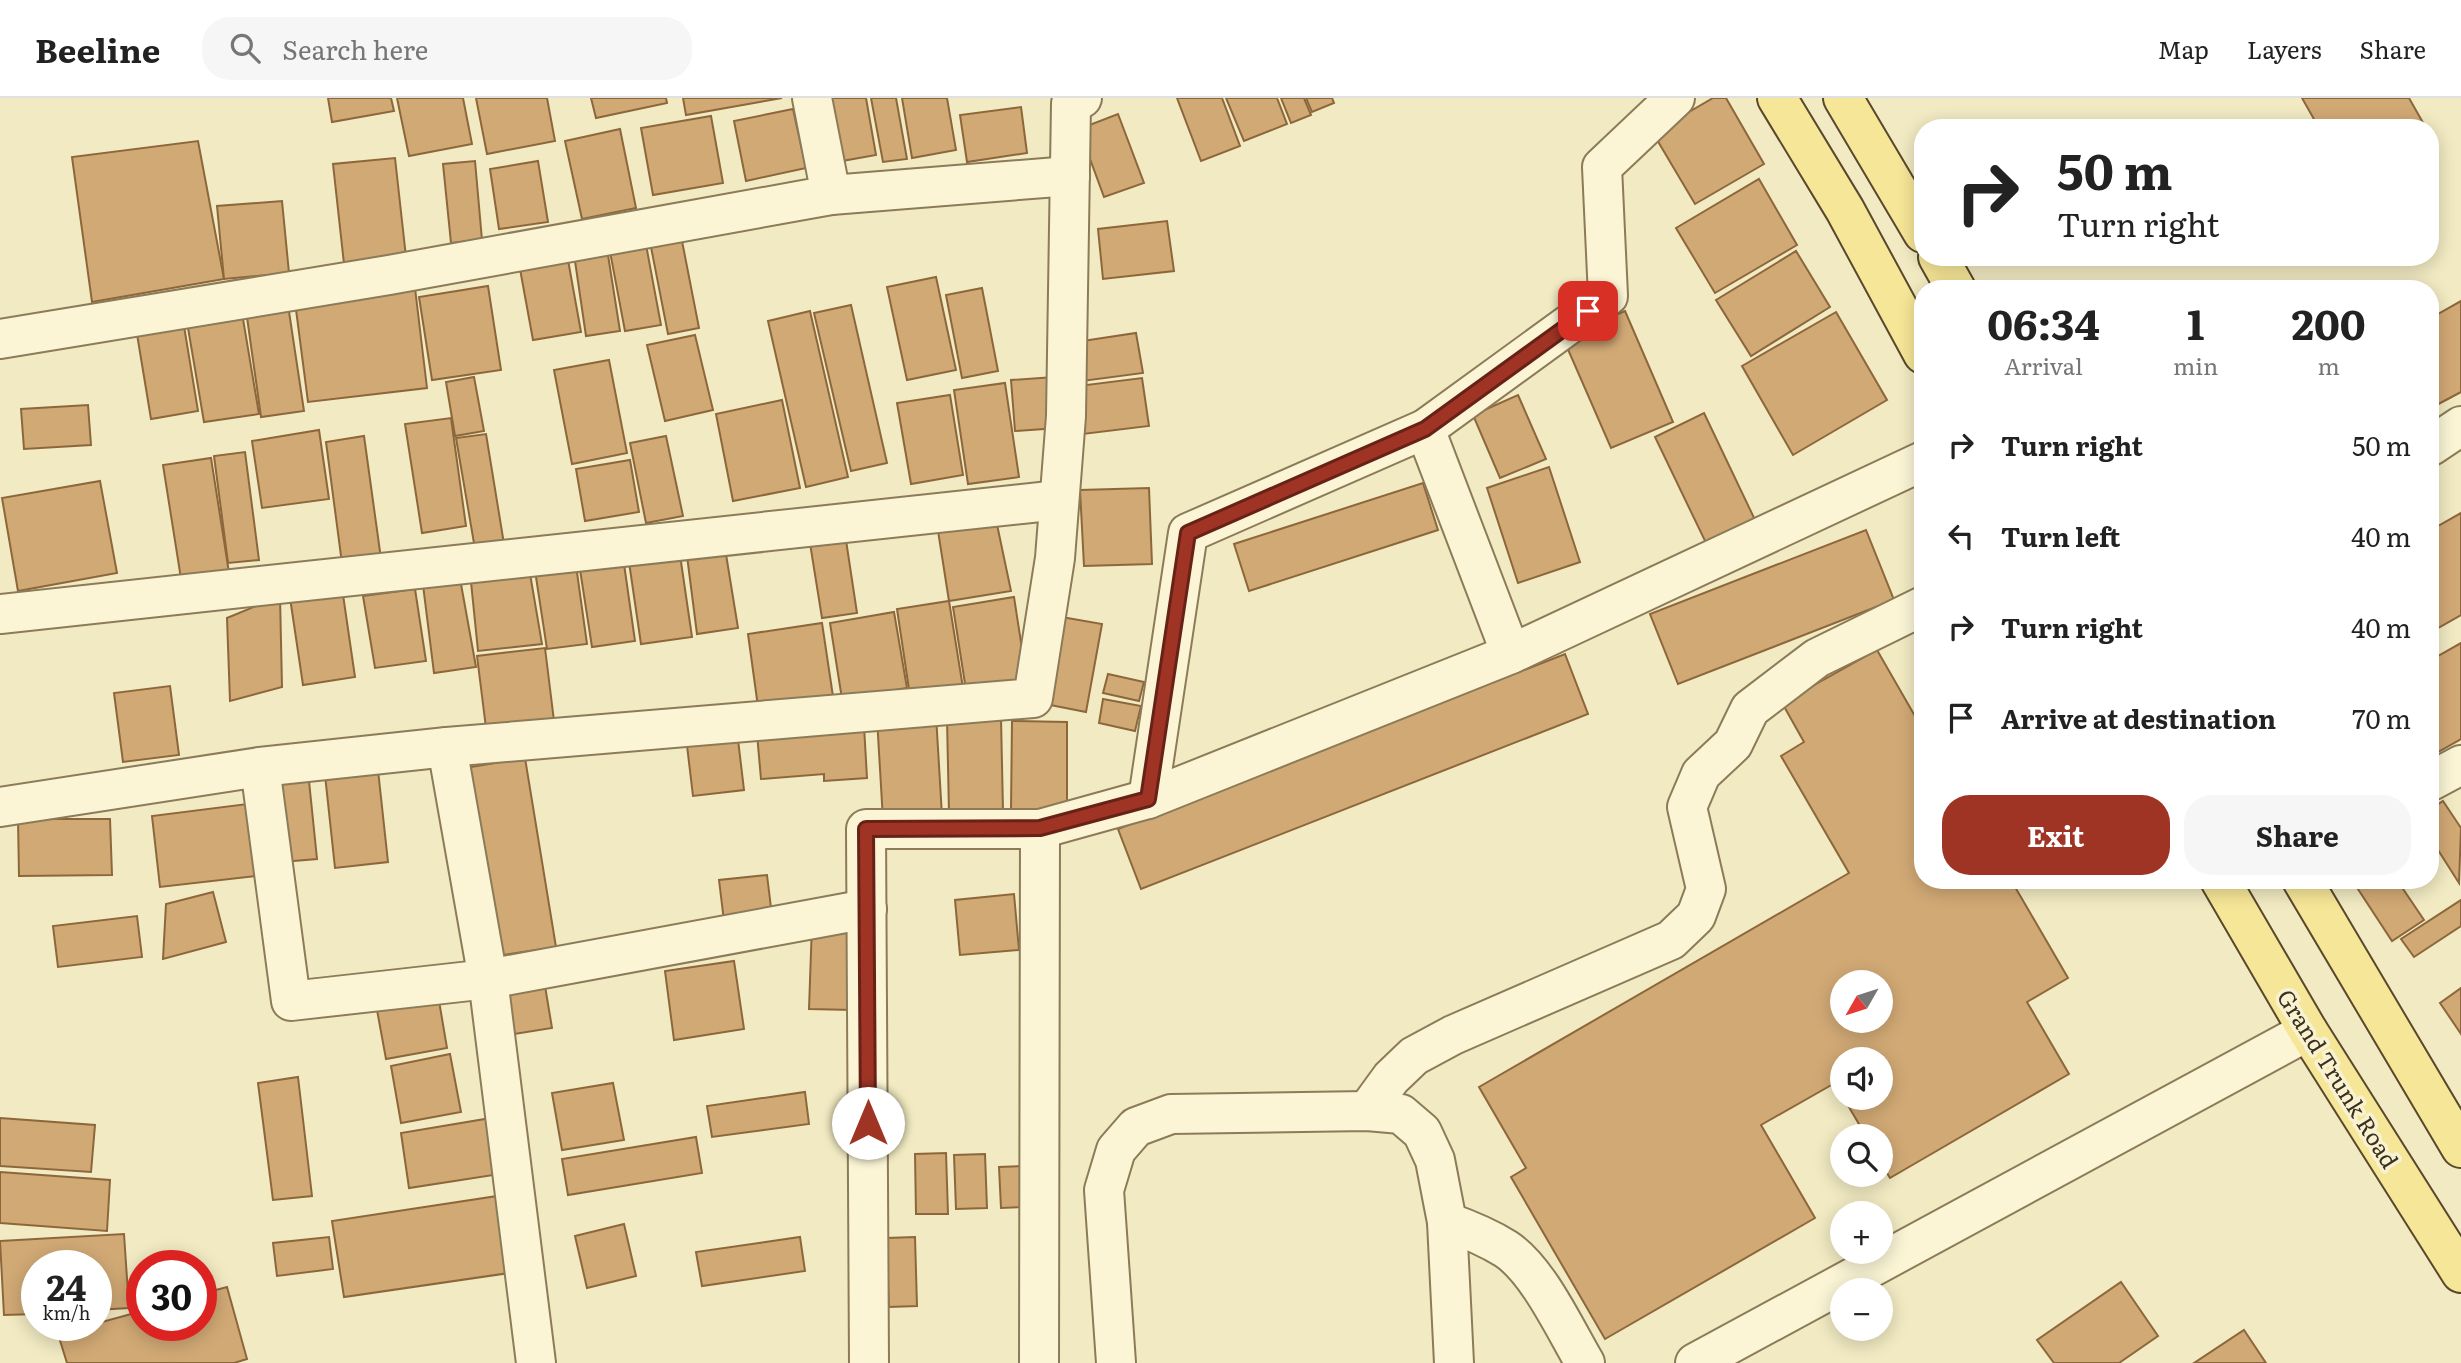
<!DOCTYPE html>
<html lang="en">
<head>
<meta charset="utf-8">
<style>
	:root { --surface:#fff; --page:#f6f6f6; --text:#222; --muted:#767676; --line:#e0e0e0; --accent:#9f3424 }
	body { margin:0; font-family:Literata,serif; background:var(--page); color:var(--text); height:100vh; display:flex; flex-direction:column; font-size:26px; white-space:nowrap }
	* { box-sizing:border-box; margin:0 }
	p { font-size:23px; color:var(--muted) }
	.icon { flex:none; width:38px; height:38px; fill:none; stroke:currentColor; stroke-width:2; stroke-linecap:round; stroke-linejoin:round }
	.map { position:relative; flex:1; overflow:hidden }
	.sheet { position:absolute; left:1914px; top:182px; width:525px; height:609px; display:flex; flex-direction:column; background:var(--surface); border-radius:28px; box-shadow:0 4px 18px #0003 }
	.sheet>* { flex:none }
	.guide { position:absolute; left:1914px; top:21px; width:525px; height:147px; border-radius:28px; box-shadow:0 4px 18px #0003; background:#fff; color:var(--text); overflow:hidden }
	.needle { width:46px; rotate:231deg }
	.tools { position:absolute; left:1830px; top:872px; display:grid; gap:14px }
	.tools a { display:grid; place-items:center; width:63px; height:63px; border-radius:50%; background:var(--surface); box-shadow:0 4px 18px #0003; font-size:35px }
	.speed { position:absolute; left:21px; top:1152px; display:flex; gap:14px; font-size:35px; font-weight:700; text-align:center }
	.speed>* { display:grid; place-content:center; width:91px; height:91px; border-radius:50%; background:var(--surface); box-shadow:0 4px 18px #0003; line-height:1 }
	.speed small { font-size:18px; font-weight:400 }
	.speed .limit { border:10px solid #d22; background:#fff; color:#111 }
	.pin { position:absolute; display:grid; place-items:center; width:60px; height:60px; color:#fff; margin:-30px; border-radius:14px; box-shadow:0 4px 10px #0006 }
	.me { position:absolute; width:77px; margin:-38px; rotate:0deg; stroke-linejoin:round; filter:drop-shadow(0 0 5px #0008) }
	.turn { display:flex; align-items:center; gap:24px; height:147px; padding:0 28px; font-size:32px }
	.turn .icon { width:91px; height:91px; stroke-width:2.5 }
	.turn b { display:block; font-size:49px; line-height:60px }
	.eta { display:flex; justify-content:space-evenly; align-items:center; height:119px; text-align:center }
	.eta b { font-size:42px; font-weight:700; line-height:49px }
	.button { display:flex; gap:14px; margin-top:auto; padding:14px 28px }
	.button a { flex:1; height:80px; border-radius:28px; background:var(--accent); color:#fff; font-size:28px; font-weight:700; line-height:80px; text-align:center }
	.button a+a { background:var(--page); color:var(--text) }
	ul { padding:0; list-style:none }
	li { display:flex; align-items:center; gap:21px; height:91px; padding:0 28px }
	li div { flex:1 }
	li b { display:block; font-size:26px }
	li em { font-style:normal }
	header { display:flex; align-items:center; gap:42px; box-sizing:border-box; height:98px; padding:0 35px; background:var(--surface); border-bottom:2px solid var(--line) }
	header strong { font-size:33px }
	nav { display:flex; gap:38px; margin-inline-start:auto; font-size:24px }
	.search { width:490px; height:63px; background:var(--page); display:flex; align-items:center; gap:18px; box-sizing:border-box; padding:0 24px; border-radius:28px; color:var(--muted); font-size:26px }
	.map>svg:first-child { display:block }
	.building { fill:#d1a975; stroke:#8d673c; stroke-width:2; fill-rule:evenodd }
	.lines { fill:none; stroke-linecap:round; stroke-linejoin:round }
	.minor-casing { stroke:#8c7b58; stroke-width:42 }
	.major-casing { stroke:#59482c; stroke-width:42 }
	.minor { stroke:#fbf5d6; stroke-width:38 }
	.major { stroke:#f6e697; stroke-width:38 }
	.route-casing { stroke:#672217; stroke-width:18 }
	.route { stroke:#9f3424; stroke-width:12 }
	.labels { text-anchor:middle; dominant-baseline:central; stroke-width:7; stroke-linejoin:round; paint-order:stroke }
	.street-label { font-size:23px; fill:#3b301d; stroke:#f8f2d2 }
</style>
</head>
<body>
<header>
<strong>Beeline</strong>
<div class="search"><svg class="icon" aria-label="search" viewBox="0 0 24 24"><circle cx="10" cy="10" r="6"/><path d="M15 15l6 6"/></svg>Search here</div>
<nav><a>Map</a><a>Layers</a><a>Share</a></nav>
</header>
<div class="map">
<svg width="2461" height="1265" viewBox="0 0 2461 1265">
	<rect width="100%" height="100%" fill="#f1eac2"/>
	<g class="building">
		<polygon points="328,0 391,0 394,13 332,24"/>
		<polygon points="397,0 463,0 472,46 409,58"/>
		<polygon points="476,0 547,0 555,43 487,56"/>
		<polygon points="591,0 666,0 667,5 596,20"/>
		<polygon points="683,0 782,0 686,17"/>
		<polygon points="830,0 866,0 876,57 842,63"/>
		<polygon points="871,0 896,0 907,61 883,64"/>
		<polygon points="902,0 947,0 956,52 912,60"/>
		<polygon points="1177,0 1222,0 1240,48 1201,63"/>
		<polygon points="1226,0 1277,0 1287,26 1244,43"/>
		<polygon points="1281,0 1304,0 1311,17 1291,25"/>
		<polygon points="1306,0 1332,0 1334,5 1312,14"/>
		<polygon points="1713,0 1726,0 1764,66 1695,106 1653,35"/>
		<polygon points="2302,0 2409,0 2426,30 2319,30"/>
		<polygon points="1021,9 1027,55 967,64 960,17"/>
		<polygon points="793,11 806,70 746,83 734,23"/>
		<polygon points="1118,16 1144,85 1104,99 1079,31"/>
		<polygon points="711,18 723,85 653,97 641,30"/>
		<polygon points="620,31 636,110 582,121 565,43"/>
		<polygon points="198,43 224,181 92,204 72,59"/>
		<polygon points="395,60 407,168 345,175 333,66"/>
		<polygon points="475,63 482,142 451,145 443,66"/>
		<polygon points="538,63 548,124 499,131 490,71"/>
		<polygon points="1759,81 1797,147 1715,195 1676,130"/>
		<polygon points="282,103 289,175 224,181 217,108"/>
		<polygon points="1167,123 1174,173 1103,181 1098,131"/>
		<polygon points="644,136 661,227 625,233 608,143"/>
		<polygon points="682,143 699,230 668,236 651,149"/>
		<polygon points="1796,153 1830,209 1751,258 1716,202"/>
		<polygon points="608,157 620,233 586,238 575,163"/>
		<polygon points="568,162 581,234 533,242 520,171"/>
		<polygon points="936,179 956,272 907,282 887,189"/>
		<polygon points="488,188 501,272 432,282 419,199"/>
		<polygon points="415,190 427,290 308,304 295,204"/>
		<polygon points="982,190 998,273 962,280 946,197"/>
		<polygon points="2461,203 2461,294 2431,310 2431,220"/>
		<polygon points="288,207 304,313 261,319 246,212"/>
		<polygon points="851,207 887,365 851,373 814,215"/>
		<polygon points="241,209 259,316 204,324 186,218"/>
		<polygon points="810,213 848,379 806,389 768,223"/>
		<polygon points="1625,213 1673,324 1611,350 1563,240"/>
		<polygon points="1836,214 1887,302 1793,357 1742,268"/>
		<polygon points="182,216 198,313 151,321 135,224"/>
		<polygon points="1136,235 1143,275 1075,284 1069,245"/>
		<polygon points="695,237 713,312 665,323 647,247"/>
		<polygon points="609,262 627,355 572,366 554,272"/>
		<polygon points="474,279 484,333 455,338 446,284"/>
		<polygon points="1054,279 1058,330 1015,333 1011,282"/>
		<polygon points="1142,280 1149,328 1083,336 1078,288"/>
		<polygon points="1005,285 1019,379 968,386 954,292"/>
		<polygon points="950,297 963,377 911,386 897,305"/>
		<polygon points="1518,297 1546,361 1500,380 1473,317"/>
		<polygon points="782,302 800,390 733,403 716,316"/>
		<polygon points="88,307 91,347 24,351 21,311"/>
		<polygon points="1704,315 1756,424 1707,447 1655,339"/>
		<polygon points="451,320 466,428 422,435 405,326"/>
		<polygon points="319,332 329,401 262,410 252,343"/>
		<polygon points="486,336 504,446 475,451 456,340"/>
		<polygon points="364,338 382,468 343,473 326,344"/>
		<polygon points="666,338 683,418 646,425 630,345"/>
		<polygon points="245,354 259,462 228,465 214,358"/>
		<polygon points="211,360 230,481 182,487 163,367"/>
		<polygon points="630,362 639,414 585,423 576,371"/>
		<polygon points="1549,369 1580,464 1518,485 1487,390"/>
		<polygon points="100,383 117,475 18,493 2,400"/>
		<polygon points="1423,385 1438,432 1249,493 1234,446"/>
		<polygon points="1149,390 1152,466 1084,468 1080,392"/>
		<polygon points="2461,415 2461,517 2431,534 2431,432"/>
		<polygon points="995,417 1011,493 949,503 936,420"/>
		<polygon points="844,429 857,515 822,520 808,433"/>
		<polygon points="1866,432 1894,502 1678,586 1650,516"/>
		<polygon points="724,444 738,530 697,536 686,450"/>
		<polygon points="680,457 692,539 641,546 629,464"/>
		<polygon points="623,459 635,543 592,549 579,465"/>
		<polygon points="575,460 587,546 547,551 534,466"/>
		<polygon points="528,464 542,546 478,553 470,474"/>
		<polygon points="459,475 476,569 434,575 422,479"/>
		<polygon points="341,483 355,579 303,587 289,493"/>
		<polygon points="415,491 426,563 375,570 363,498"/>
		<polygon points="280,498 282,589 230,603 227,520"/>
		<polygon points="1014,499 1027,583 966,592 953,509"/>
		<polygon points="949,503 963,590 910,598 897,511"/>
		<polygon points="894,514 907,590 842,601 830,525"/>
		<polygon points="1056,518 1102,526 1086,614 1040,605"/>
		<polygon points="822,525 834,605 759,616 748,536"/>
		<polygon points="2461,545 2461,641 2431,658 2431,562"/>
		<polygon points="545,550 555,631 487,638 477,558"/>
		<path d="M1877,552L1923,632V782H2011L2068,880L2027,904L2069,976L1890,1080L1881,1065V1038H1866L1843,999H1881V961H1843V998L1835,985L1761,1027L1815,1120L1605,1241L1511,1079L1526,1070L1479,989L1849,775L1781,658L1804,644L1782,605ZM1843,884H1881V922H1843Z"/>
		<polygon points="1565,556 1588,616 1141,791 1118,731"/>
		<polygon points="1108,576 1144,584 1139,603 1103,595"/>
		<polygon points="170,588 179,657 123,664 114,595"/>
		<polygon points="1103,601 1141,608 1135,633 1099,625"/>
		<polygon points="936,617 942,718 883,722 877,620"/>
		<polygon points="1001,620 1003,713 949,715 947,621"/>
		<polygon points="1012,623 1067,624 1067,713 1011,712"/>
		<polygon points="864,628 867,680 824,683 824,676 761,681 757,636"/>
		<polygon points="737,633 744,692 693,698 686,639"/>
		<polygon points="525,660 556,849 496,858 465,670"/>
		<polygon points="378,672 388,764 335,770 325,677"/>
		<polygon points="308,673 317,761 282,764 272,676"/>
		<polygon points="2443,703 2461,730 2459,785 2431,741 2431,711"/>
		<polygon points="255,705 264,777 160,789 152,718"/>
		<polygon points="18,721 110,721 112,777 19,778"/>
		<polygon points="767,777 772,818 724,823 719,782"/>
		<polygon points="2352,782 2397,782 2424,822 2392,843"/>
		<polygon points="213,794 226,844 163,861 166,806"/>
		<polygon points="1014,796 1019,852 960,857 955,802"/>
		<polygon points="2461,802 2461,828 2414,859 2401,841"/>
		<polygon points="137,818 142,859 58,869 53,828"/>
		<polygon points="812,826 856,828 853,912 809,911"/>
		<polygon points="734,863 744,931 674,942 665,873"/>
		<polygon points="545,888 552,930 508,937 501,895"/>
		<polygon points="2461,890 2461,936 2440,905"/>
		<polygon points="437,891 447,950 386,961 375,901"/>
		<polygon points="450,956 461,1014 401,1025 391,968"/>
		<polygon points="298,979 312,1098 273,1102 258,985"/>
		<polygon points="613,985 624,1042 562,1052 552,995"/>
		<polygon points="805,994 809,1026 712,1039 707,1008"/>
		<polygon points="0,1020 95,1027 91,1074 0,1068"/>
		<polygon points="491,1020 500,1076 409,1090 401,1035"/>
		<polygon points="696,1039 702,1075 568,1097 562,1061"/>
		<polygon points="946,1055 948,1116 916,1116 915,1056"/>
		<polygon points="985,1056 987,1110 956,1111 954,1057"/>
		<polygon points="1021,1068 1022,1109 1001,1110 999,1069"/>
		<polygon points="0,1074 110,1082 107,1133 0,1125"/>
		<polygon points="504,1097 516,1174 344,1199 332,1123"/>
		<polygon points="624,1126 636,1178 587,1190 575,1138"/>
		<polygon points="124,1136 129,1210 96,1212 96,1167 37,1167 37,1216 4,1217 0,1143"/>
		<polygon points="329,1139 333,1171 277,1178 273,1145"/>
		<polygon points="800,1139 805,1173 702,1188 696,1154"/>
		<polygon points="915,1139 917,1208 889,1209 886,1140"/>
		<polygon points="2121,1184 2158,1238 2119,1265 2054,1265 2037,1242"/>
		<polygon points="227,1189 247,1261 234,1265 67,1265 58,1236 142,1213 142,1227 201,1227 201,1196"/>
		<polygon points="2244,1232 2266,1265 2194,1265"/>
	</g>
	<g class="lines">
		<g class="minor-casing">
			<g id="minor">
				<polyline points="831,97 1070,78"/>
				<polyline points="0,241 389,177 831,97 812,0"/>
				<polyline points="1425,331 1608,198 1602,69 1675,0"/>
				<polyline points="2431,348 2461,328"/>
				<polyline points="0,516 1059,402"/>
				<polyline points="447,649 488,881 536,1265"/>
				<polyline points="260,669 291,903 488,881 867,811"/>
				<polyline points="2431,683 2461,667"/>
				<polyline points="1148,701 1188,435 1425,331 1511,556"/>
				<polyline points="0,709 260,669 447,649 1033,600 1055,460 1066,318 1071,6 1082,0"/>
				<polyline points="1367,1013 1391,980 1414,958 1453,937 1671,842 1696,818 1706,791 1687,709 1701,676 1733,646 1750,611 1817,560 1923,508"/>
				<path d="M1447,1124C1467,1131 1487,1139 1506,1151C1538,1172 1565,1231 1585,1265"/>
				<polyline points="869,1265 866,731 1040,731 1148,701 1511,556 1923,363"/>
				<polyline points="1039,1265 1040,731"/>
				<polyline points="1116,1265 1104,1092 1116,1052 1136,1029 1171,1016 1367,1013 1401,1016 1422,1034 1435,1062 1447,1124 1454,1265"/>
				<polyline points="1695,1265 2308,933"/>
			</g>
		</g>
		<g class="major-casing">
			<g id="major">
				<polyline points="1777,0 1845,112 1923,256"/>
				<polyline points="1843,0 1923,135"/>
				<polyline points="1938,159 1956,191"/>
				<polyline points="2220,782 2308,933 2461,1175"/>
				<polyline points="2302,782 2461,1050"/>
			</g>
		</g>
		<use href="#minor" class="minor"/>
		<use href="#major" class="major"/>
	</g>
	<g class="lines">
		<g class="route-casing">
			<polyline id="route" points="868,1025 866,731 1040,730 1148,701 1188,435 1425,331 1588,213"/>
		</g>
		<use href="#route" class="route"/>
	</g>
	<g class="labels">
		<g class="street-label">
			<text transform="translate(2339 980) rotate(58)">Grand Trunk Road</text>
		</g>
	</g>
</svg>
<div class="tools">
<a><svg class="needle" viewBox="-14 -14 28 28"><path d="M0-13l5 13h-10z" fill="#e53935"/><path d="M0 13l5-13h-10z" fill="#767676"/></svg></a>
<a><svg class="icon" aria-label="sound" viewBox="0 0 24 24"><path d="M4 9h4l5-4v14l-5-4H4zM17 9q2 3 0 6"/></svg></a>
<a><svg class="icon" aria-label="search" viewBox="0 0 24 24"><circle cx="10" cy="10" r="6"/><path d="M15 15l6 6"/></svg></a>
<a>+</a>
<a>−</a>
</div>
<div class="speed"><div>24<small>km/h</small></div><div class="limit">30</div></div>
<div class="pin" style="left:1588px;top:213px;background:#d93025"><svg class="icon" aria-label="arrive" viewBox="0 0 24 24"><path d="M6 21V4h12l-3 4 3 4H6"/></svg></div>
<svg class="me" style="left:868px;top:1025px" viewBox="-20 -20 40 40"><circle r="19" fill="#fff"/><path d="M0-13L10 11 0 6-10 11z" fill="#9f3424"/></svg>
<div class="guide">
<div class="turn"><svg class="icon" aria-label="right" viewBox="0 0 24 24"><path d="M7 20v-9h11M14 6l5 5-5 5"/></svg><div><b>50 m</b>Turn right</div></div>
</div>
<section class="sheet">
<div class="eta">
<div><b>06:34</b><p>Arrival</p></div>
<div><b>1</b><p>min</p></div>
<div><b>200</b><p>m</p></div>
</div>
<ul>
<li><svg class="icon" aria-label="right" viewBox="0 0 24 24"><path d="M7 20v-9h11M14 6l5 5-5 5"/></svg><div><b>Turn right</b></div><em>50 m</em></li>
<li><svg class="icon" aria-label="left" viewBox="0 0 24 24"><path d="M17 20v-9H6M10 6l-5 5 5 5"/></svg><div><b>Turn left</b></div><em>40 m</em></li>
<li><svg class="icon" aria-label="right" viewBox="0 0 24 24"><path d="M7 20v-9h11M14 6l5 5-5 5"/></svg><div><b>Turn right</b></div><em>40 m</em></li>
<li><svg class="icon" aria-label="arrive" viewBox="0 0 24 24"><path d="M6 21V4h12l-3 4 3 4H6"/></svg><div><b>Arrive at destination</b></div><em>70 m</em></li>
</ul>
<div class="button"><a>Exit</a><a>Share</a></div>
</section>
</div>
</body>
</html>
